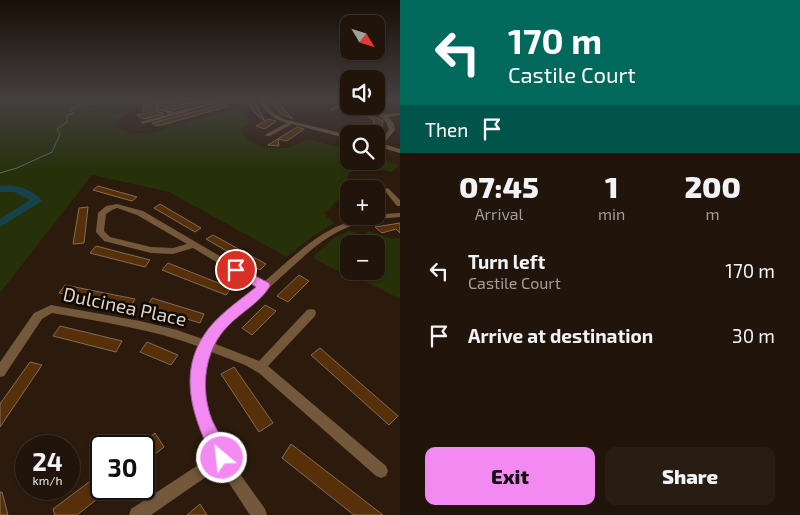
<!DOCTYPE html>
<html lang="en">
<head>
<meta charset="utf-8">
<style>
	:root { --surface:#21140a; --page:#291d13; --text:#f1f3f6; --muted:#a29e9c; --line:#3e332b; --accent:#f38af1 }
	body { margin:0; font-family:"Exo 2",sans-serif; background:var(--page); color:var(--text); height:100vh; display:flex; flex-direction:column; font-size:19px; white-space:nowrap }
	* { box-sizing:border-box; margin:0 }
	p { font-size:16px; color:var(--muted) }
	.icon { flex:none; width:28px; height:28px; fill:none; stroke:currentColor; stroke-width:2; stroke-linecap:round; stroke-linejoin:round }
	.map { position:relative; flex:1; overflow:hidden }
	.sheet { display:flex; flex-direction:column; background:var(--surface); width:400px }
	.sheet>* { flex:none }
	.guide { background:#00695c; color:#fff; overflow:hidden }
	.needle { width:32px; rotate:128deg }
	.buttons { position:absolute; left:340px; top:15px; display:grid; gap:10px }
	.buttons a { display:grid; place-items:center; width:45px; height:45px; border-radius:10px; background:var(--surface); box-shadow:0 1px 4px #0004,0 0 0 1px var(--line); font-size:25px }
	.speed { position:absolute; left:15px; top:435px; display:flex; gap:10px; font-size:25px; font-weight:700; text-align:center }
	.speed>* { display:grid; place-content:center; width:65px; height:65px; border-radius:50%; background:var(--surface); box-shadow:0 1px 4px #0004,0 0 0 1px var(--line); line-height:1 }
	.speed small { font-size:12px; font-weight:400 }
	.speed .limit { border:2px solid #111; border-radius:8px; background:#fff; color:#111 }
	.pin { position:absolute; display:grid; place-items:center; width:42px; height:42px; color:#fff; margin:-21px; border:2px solid #fff; border-radius:50%; box-shadow:0 1px 5px #0007 }
	.me { position:absolute; width:55px; margin:-28px; rotate:332deg; stroke-linejoin:round; filter:drop-shadow(0 0 4px #0008) }
	.turn { display:flex; align-items:center; gap:18px; height:105px; padding:0 25px; font-size:22px }
	.turn .icon { width:65px; height:65px; stroke-width:2.5 }
	.turn b { display:block; font-size:35px; line-height:42px }
	.then { display:flex; align-items:center; height:48px; padding:0 25px; background:#0003; gap:10px; font-size:19px }
	.eta { display:flex; justify-content:space-evenly; align-items:center; height:85px; text-align:center }
	.eta b { font-size:30px; font-weight:800; line-height:35px }
	.primary-button { display:flex; gap:10px; margin-top:auto; padding:10px 25px }
	.primary-button a { flex:1; height:58px; border-radius:10px; background:var(--accent); color:#111; font-size:20px; font-weight:800; line-height:58px; text-align:center }
	.primary-button a+a { background:var(--page); color:var(--text) }
	ul { padding:0; list-style:none }
	li { display:flex; align-items:center; gap:15px; height:65px; padding:0 25px }
	li div { flex:1 }
	li b { display:block; font-size:19px }
	li em { font-style:normal }
	main { display:flex; flex:1; min-height:0 }
	.map>svg:first-child { display:block }
	.green { fill:#263009; fill-rule:evenodd }
	.lines { fill:none; stroke-linecap:round; stroke-linejoin:round }
	.stream { stroke:#526e71; stroke-width:1 }
	.river { fill:#16434b; fill-rule:evenodd }
	.building { fill:#573009; stroke:#816c5b }
	.minor { fill:#73583b; fill-rule:evenodd }
	.route { fill:#f38af1; stroke:#9e5a9d }
	.labels { text-anchor:middle; dominant-baseline:central; stroke-width:5; stroke-linejoin:round; paint-order:stroke }
	.near-street-label { font-size:19px; fill:#ded2c9; stroke:#0f0803 }
</style>
</head>
<body>
<main>
<div class="map">
<svg width="400" height="515" viewBox="0 0 400 515">
	<rect width="100%" height="100%" fill="#2c1b0d"/>
	<g class="green">
		<path d="M0,100H151C142,101 126,115 116,120L117,128L130,133H150L239,108L251,121L241,130L247,140L265,148H290L308,139L349,150V161H376V158L399,165L392,172L365,167L349,173L340,198L324,214L334,223L310,238L287,257L169,192L92,175L0,293Z"/>
		<path d="M350,230L363,236L369,231L393,239L400,238V299L349,273L346,275L315,259L314,256L334,238ZM349,244H376V271H349Z"/>
	</g>
	<g class="lines">
		<polyline class="stream" points="0,173 17,168 52,152 60,134 57,129 67,122 67,115 74,113 69,110 77,106 99,103 100,100"/>
		<path class="river" d="M0,186C15,184 33,189 42,201L0,227V219L30,200L14,192H0Z"/>
	</g>
	<g class="building">
		<polygon points="207,100 214,100 174,110 157,105 157,111 164,114 144,119 137,115 143,114 143,105 154,103 175,102 174,106"/>
		<polygon points="246,100 252,100 255,103 265,121 268,119 276,121 265,129 256,126 265,121 255,113"/>
		<polygon points="270,100 276,100 293,119 280,113"/>
		<polygon points="223,104 229,106 169,123 157,126 152,123"/>
		<polygon points="365,112 383,121 380,134 365,134 373,127 374,120 362,113"/>
		<polygon points="297,127 304,129 287,141 278,139 279,146 268,145"/>
		<polygon points="98,186 137,197 132,201 93,190"/>
		<polygon points="160,204 201,228 195,232 154,208"/>
		<polygon points="88,207 84,243 73,244 79,208"/>
		<polygon points="400,223 400,233 396,229 382,233 375,227"/>
		<polygon points="213,235 266,264 260,270 206,239"/>
		<polygon points="96,246 150,260 145,267 90,253"/>
		<polygon points="168,263 231,288 226,295 162,270"/>
		<polygon points="299,275 309,281 288,302 277,296"/>
		<polygon points="65,285 135,299 130,308 59,293"/>
		<polygon points="152,298 204,314 200,323 147,307"/>
		<polygon points="265,305 276,311 252,335 242,328"/>
		<polygon points="60,326 122,341 116,352 53,336"/>
		<polygon points="147,342 178,355 171,365 140,352"/>
		<polygon points="320,348 398,416 389,425 311,355"/>
		<polygon points="30,362 42,365 0,427 0,404"/>
		<polygon points="234,367 273,423 259,432 221,374"/>
		<polygon points="155,433 164,447 144,463 144,446 138,446"/>
		<polygon points="291,444 383,515 354,515 282,458"/>
		<polygon points="101,473 101,489 110,489 77,515 55,515 53,509"/>
		<polygon points="0,492 2,492 8,515 0,515"/>
		<polygon points="200,504 207,515 187,515"/>
	</g>
	<g class="lines">
		<g class="minor">
			<polygon points="222,100 229,100 143,124 140,122 169,114 158,109 158,107 174,112"/>
			<path d="M259,100H263L272,112L283,119L349,135V139L292,124L270,136H266V134L287,123C273,119 266,112 259,100Z"/>
			<polygon points="331,100 346,102 349,101 349,105 330,111 330,109 342,104"/>
			<path d="M355,106L369,108L385,114L400,113V115L388,117L394,124L395,130L383,144L400,149V153L376,146V142L378,143L389,130C386,113 368,112 355,106Z"/>
			<polygon points="387,188 389,189 400,200 400,206 397,206 385,191 384,190"/>
			<path d="M117,204L143,211L264,282C313,239 334,216 400,213V217C329,221 314,250 264,292C246,308 226,321 213,343L259,361L307,310L311,309L315,310L316,313L315,316L268,366L386,466L388,471L386,476L381,478L376,476L259,373L245,365L209,351C189,412 233,463 265,509L267,515H250L219,468L151,515H129L131,509L212,456C195,422 184,384 200,347C152,329 102,322 52,313L42,319L4,376L0,377V362L34,313L51,305L140,321L177,330L203,339C216,316 238,303 258,287L193,248L173,254L151,253L104,241L96,232L98,213L106,206ZM117,208L137,215L187,244L173,248L151,247L110,237L104,231L106,214L112,210Z"/>
		</g>
	</g>
	<linearGradient id="sky" x2="0" y2="1"><stop stop-color="#180f07"/><stop offset="0.58" stop-color="#453f40"/><stop offset="1" stop-color="#453f40" stop-opacity="0"/></linearGradient>
	<rect width="400" height="172" fill="url(#sky)"/>
	<path class="route" d="M236,266L269,283L270,286C261,302 240,313 228,326C204,350 200,389 212,420C218,433 226,445 231,458L229,465L222,468L216,465C194,420 174,373 209,328C222,312 240,300 256,287L232,272L230,270Z"/>
	<g class="labels">
		<g class="near-street-label">
			<text transform="translate(125 306) rotate(12)">Dulcinea Place</text>
		</g>
	</g>
</svg>
<div class="buttons">
<a><svg class="needle" viewBox="-14 -14 28 28"><path d="M0-13l5 13h-10z" fill="#e53935"/><path d="M0 13l5-13h-10z" fill="#a29e9c"/></svg></a>
<a><svg class="icon" aria-label="sound" viewBox="0 0 24 24"><path d="M4 9h4l5-4v14l-5-4H4zM17 9q2 3 0 6"/></svg></a>
<a><svg class="icon" aria-label="search" viewBox="0 0 24 24"><circle cx="10" cy="10" r="6"/><path d="M15 15l6 6"/></svg></a>
<a>+</a>
<a>−</a>
</div>
<div class="speed"><div>24<small>km/h</small></div><div class="limit">30</div></div>
<div class="pin" style="left:236px;top:270px;background:#d93025"><svg class="icon" aria-label="arrive" viewBox="0 0 24 24"><path d="M6 21V4h12l-3 4 3 4H6"/></svg></div>
<svg class="me" style="left:222px;top:458px" viewBox="-20 -20 40 40"><circle r="17" fill="#f38af1" stroke="#fff" stroke-width="3"/><path d="M0-11L8 9 0 5-8 9z" fill="#fff"/></svg>
</div>
<section class="sheet">
<div class="guide">
<div class="turn"><svg class="icon" aria-label="left" viewBox="0 0 24 24"><path d="M17 20v-9H6M10 6l-5 5 5 5"/></svg><div><b>170 m</b>Castile Court</div></div>
<div class="then">Then<svg class="icon" aria-label="arrive" viewBox="0 0 24 24"><path d="M6 21V4h12l-3 4 3 4H6"/></svg></div>
</div>
<div class="eta">
<div><b>07:45</b><p>Arrival</p></div>
<div><b>1</b><p>min</p></div>
<div><b>200</b><p>m</p></div>
</div>
<ul>
<li><svg class="icon" aria-label="left" viewBox="0 0 24 24"><path d="M17 20v-9H6M10 6l-5 5 5 5"/></svg><div><b>Turn left</b><p>Castile Court</p></div><em>170 m</em></li>
<li><svg class="icon" aria-label="arrive" viewBox="0 0 24 24"><path d="M6 21V4h12l-3 4 3 4H6"/></svg><div><b>Arrive at destination</b></div><em>30 m</em></li>
</ul>
<div class="primary-button"><a>Exit</a><a>Share</a></div>
</section>
</main>
</body>
</html>
